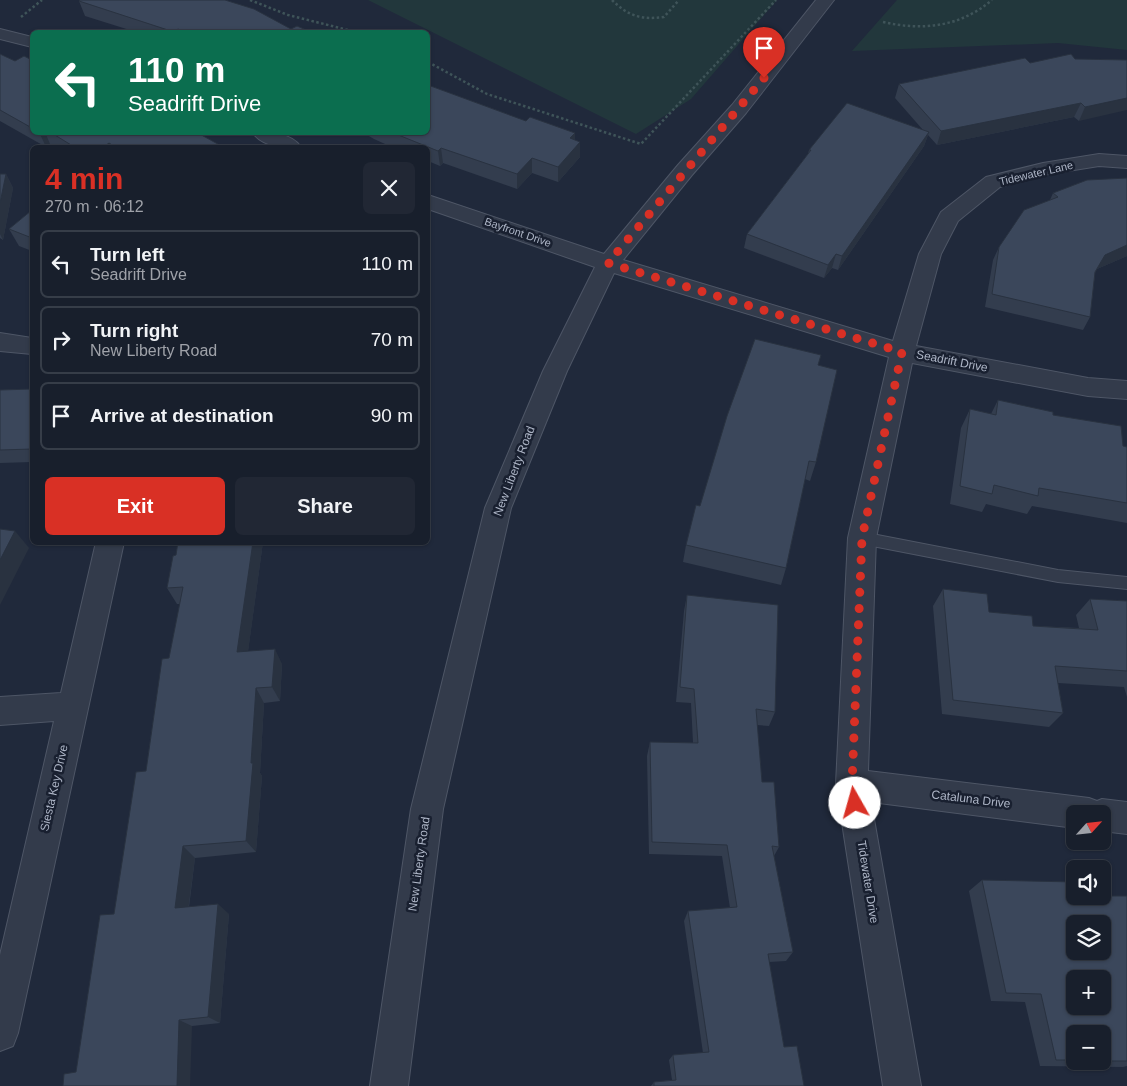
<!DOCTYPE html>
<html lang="en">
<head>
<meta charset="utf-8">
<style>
	:root { --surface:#181f2c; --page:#212734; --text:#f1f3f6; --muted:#9fa2a9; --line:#363d48; --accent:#d93025 }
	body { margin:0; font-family:Arial,sans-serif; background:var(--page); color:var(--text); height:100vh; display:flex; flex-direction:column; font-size:19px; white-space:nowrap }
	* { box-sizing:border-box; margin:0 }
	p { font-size:16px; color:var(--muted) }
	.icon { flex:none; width:28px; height:28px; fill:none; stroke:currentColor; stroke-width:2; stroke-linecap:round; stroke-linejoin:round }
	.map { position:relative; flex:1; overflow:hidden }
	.side { position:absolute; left:30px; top:145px; width:400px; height:400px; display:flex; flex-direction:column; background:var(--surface); border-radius:8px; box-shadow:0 1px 4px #0004,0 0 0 1px var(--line) }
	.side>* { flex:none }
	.hud { position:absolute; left:30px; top:30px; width:400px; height:105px; border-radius:8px; box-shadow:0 1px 4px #0004,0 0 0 1px var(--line); background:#0b6e4f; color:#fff; overflow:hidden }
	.needle { width:32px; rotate:63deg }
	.tools { position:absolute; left:1066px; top:805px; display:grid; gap:10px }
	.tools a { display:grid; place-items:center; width:45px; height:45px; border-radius:8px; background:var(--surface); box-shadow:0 1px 4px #0004,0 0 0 1px var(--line); font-size:25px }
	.pin { position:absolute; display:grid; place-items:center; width:42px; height:42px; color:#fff; margin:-51px -21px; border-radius:50% 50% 50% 0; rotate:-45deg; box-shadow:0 0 5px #0007 }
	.pin .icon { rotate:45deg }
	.me { position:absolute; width:55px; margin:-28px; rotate:353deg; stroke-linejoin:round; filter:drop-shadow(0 0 4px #0008) }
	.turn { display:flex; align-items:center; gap:18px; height:105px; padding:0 15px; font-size:22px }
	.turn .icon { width:65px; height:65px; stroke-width:2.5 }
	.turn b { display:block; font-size:35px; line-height:42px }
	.round { display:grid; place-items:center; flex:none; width:52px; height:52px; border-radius:8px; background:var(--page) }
	.headline { display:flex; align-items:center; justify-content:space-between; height:85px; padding:0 15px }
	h1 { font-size:30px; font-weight:600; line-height:38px; color:var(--accent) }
	.action { display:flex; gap:10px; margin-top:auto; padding:10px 15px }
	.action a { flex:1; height:58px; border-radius:8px; background:var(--accent); color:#fff; font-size:20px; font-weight:600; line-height:58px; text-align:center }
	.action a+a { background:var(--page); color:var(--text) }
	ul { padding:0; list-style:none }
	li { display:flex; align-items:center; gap:15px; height:68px; margin:0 10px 8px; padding:0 5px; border:2px solid var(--line); border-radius:8px }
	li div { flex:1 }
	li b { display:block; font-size:19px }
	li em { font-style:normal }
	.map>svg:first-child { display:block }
	.green { fill:#22373c }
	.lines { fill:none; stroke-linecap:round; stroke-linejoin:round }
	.service-casing { stroke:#4e5666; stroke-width:2 }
	.minor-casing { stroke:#4e5666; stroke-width:2 }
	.path { stroke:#3f5459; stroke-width:2.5; stroke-dasharray:2.5 2.5; stroke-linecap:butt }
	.service { fill:#333b4b; fill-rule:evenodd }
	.minor { fill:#333b4b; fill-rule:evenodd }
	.wall { fill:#333d4e; fill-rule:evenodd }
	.shaded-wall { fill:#293240 }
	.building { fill:#3b475b; stroke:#293240; fill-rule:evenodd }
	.route { stroke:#d93025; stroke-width:9; stroke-dasharray:0 16.2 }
	.labels { text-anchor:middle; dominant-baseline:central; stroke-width:5; stroke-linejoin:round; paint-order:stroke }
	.far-street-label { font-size:11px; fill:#aeb6c7; stroke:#192030 }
	.street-label { font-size:12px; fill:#aeb6c7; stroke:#192030 }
</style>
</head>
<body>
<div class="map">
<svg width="1127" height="1086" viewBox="0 0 1127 1086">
	<rect width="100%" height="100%" fill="#20293b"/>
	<g class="green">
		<polygon points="368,0 777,0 691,99 636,134"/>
		<polygon points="897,0 1127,0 1127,50 1058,43 852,51"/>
	</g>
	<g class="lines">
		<g class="service-casing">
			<polygon id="service" points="862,532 1058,570 1127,577 1127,589 1058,582 862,544 857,542 855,538 857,534"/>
		</g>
		<g class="minor-casing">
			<g id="minor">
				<polygon points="816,0 834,0 746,113 692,175 623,260 893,341 919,254 941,212 986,177 1043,163 1099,154 1127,156 1127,168 1099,166 1043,175 1000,187 958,221 941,254 916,346 1088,378 1127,381 1127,399 1088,396 912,363 876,538 868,771 1089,798 1097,801 1102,799 1127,802 1127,834 1102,831 1102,814 1075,814 1075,828 871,802 921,1086 883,1086 836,784 848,538 889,357 614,273 567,371 511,508 443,809 408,1086 370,1086 411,809 485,508 543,371 595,267 428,209 428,195 604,254 678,165 732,105"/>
				<polygon points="0,29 32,37 32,47 0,39"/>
				<path d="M252,132C269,132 291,132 302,148C285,148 263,148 252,132Z"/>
				<polygon points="0,333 32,338 32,354 0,351"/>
				<polygon points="96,542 124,542 18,1033 13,1046 0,1051 0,955 54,721 0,725 0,697 61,693"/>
			</g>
		</g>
		<g class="path">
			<polyline points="250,0 288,15 356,32"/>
			<path d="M612,0C628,16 641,20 664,17L679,0"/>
			<polyline points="21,17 42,0"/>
			<path d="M883,22C923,31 960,27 992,0"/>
			<polyline points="428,62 487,94 641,144 776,0"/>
		</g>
		<use href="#service" class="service"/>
		<use href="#minor" class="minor"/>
	</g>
	<g class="wall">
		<polygon points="79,1 291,29 311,32 136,32 85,16"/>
		<polygon points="0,54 15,61 32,60 32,132 198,132 198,134 225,148 57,148 50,144 46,147 0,121"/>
		<polygon points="1075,59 1127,60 1079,121 1074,117 937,145 928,135 924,146 838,270 832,268 824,278 744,248 747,234 808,154 809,150 923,130 895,98 899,84 1030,63"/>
		<polygon points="362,132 428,132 575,140 580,157 558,182 532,173 517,189 443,163 440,166 428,161 428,148 394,148 374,139"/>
		<polygon points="0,174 6,174 13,188 3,240 0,238"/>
		<polygon points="1127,178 1127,256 1097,269 1095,273 1090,317 1083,330 985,307 993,260 999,247 1050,200 1053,193"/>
		<polygon points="32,210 32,251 19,246 9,229"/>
		<polygon points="818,365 816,462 810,481 805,479 786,568 781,585 683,562 686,545 700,506"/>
		<polygon points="32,389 32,462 0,463 0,390"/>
		<polygon points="998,400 1053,415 1123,446 1127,447 1127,523 1032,506 1027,514 986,504 982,512 950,504 961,428 970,409 991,414"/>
		<polygon points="263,542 248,651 282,664 280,701 264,703 260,773 262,776 256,852 195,858 189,907 229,914 220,1023 192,1026 76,1072 114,914 146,771 169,658 180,604 177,604 167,588 176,555"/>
		<polygon points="943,589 989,612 1033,626 1079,628 1076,615 1090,599 1127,601 1127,697 1124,687 1058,683 1063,713 1049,727 942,714 933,606"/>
		<polygon points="687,595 775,712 769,726 757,725 762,782 779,847 774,856 793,952 786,961 769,962 784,1047 804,1086 651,1086 654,1082 672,1080 669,1060 673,1055 703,1053 684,921 688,911 730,908 722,856 649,854 647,756 650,742 693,743 691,703 676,702 684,611"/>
		<path d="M982,880L1075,896H1127V1066L1123,1067L1040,1066L1025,1002L991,1001L969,891ZM1075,1034L1102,1061H1075Z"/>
	</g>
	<g class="shaded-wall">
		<polygon points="1127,98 1127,110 1079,121 1085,107"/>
		<polygon points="1081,103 1074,117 937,145 941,131"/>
		<polygon points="39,132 45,132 50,144 46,147"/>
		<polygon points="929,132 924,146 838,270 842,256"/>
		<polygon points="575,133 575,147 570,138"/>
		<polygon points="580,142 580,157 558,182 558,167"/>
		<polygon points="109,143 111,148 102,148"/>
		<polygon points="441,148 443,163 440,166 438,151"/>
		<polygon points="532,158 532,173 517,189 517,174"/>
		<polygon points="6,174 13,188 3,240 0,234 0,203"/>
		<polygon points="1127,245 1127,256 1097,269 1087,286 1105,255"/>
		<polygon points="836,254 832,268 824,278 828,265"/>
		<polygon points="15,531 29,548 0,605 0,560"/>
		<polygon points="253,542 263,542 246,667 237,652"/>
		<polygon points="275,649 282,664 280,701 272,687"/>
		<polygon points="256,688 264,703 260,773 262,776 256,852 246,841"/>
		<polygon points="183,846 195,858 187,918 175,908"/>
		<polygon points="218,904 229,914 220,1023 208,1017"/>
		<polygon points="179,1020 192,1026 190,1086 177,1086"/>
	</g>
	<g class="building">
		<polygon points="80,0 225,0 254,9 291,29 297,26 311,32 184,32 178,29 174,32 79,1"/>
		<polygon points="0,54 15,61 24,56 32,60 32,128 0,110"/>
		<polygon points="1071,54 1075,59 1127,60 1127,98 1085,107 1081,103 941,131 899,84 1025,58 1030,63"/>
		<polygon points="428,85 526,121 530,117 575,133 570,138 580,142 558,167 532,158 517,174 441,148 438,151 391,132 428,132"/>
		<polygon points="847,103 929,132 842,256 836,254 828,265 747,234 811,150 809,150"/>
		<polygon points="50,132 196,132 225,148 117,148 109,143 102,148 76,148"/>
		<polygon points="0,174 6,174 0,203"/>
		<polygon points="1127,178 1127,245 1105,255 1095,272 1090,317 992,294 999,247 1024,210 1058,197 1053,193 1087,180"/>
		<polygon points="32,210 32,238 9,229"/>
		<polygon points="755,339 821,355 818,365 837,370 816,462 809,461 786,568 686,545 696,505 700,506 727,416"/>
		<polygon points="32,389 32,449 0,450 0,390"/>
		<polygon points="998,400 1053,412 1053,415 1121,426 1123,446 1127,447 1127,503 1039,488 1038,496 994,485 992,494 960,486 970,409 996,415"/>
		<polygon points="0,529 15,531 0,560"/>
		<polygon points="178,542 253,542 237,652 275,649 272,687 256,688 251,763 253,763 246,841 183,846 175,908 218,904 208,1017 179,1020 177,1086 63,1086 64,1074 76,1072 100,915 114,914 136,772 146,771 162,659 169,658 183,587 167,588 173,556 176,555"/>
		<polygon points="943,589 987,594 989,612 1032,616 1033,626 1098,630 1090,599 1127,601 1127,671 1055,666 1063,713 953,700"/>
		<polygon points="687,595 778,605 775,712 756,709 762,782 774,782 779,847 772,846 793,952 768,954 784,1047 797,1046 804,1086 654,1086 654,1082 676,1080 673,1055 709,1052 688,911 737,907 727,845 652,842 650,742 698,743 694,689 680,687"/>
		<path d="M982,880L1075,882V896H1127V1061H1102V1034H1075V1060H1056L1041,994L1006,993ZM1075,924H1102V951H1075ZM1075,979H1102V1006H1075Z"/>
	</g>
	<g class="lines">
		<polyline class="route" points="764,78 608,263 902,352 862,538 852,784 855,803"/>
	</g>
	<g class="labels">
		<g class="far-street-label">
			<text transform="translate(1036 173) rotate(-13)">Tidewater Lane</text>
			<text transform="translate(518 232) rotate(19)">Bayfront Drive</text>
		</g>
		<g class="street-label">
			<text transform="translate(952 361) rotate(11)">Seadrift Drive</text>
			<text transform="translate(514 471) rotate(-69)">New Liberty Road</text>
			<text transform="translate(54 788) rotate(-77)">Siesta Key Drive</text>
			<text transform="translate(971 799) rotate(7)">Cataluna Drive</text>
			<text transform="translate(419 864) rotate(-82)">New Liberty Road</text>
			<text transform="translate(868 882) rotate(81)">Tidewater Drive</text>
		</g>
	</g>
</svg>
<div class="tools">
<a><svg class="needle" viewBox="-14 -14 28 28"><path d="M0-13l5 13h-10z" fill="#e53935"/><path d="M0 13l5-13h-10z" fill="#9fa2a9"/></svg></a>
<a><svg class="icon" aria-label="sound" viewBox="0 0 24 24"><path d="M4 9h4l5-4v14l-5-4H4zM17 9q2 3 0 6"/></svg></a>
<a><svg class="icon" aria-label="layers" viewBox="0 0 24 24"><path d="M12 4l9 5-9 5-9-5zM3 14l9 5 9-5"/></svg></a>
<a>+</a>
<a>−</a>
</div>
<div class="pin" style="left:764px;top:78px;background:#d93025"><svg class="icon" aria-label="arrive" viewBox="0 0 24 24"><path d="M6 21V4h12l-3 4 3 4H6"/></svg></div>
<svg class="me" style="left:855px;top:803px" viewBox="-20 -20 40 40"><circle r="19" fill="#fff"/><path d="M0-13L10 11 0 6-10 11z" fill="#d93025"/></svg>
<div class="hud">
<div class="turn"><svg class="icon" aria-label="left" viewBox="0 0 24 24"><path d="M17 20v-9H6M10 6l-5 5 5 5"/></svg><div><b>110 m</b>Seadrift Drive</div></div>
</div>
<section class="side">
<div class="headline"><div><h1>4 min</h1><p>270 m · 06:12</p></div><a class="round"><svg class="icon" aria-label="close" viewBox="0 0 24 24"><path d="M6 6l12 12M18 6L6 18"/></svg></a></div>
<ul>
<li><svg class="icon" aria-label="left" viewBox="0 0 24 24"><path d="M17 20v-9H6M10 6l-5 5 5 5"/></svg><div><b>Turn left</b><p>Seadrift Drive</p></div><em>110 m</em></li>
<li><svg class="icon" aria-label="right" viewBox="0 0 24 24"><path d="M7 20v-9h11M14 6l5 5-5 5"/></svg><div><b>Turn right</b><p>New Liberty Road</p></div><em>70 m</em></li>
<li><svg class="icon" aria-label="arrive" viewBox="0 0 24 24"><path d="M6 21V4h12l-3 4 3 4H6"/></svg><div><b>Arrive at destination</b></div><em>90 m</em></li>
</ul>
<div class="action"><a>Exit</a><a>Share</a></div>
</section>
</div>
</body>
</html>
